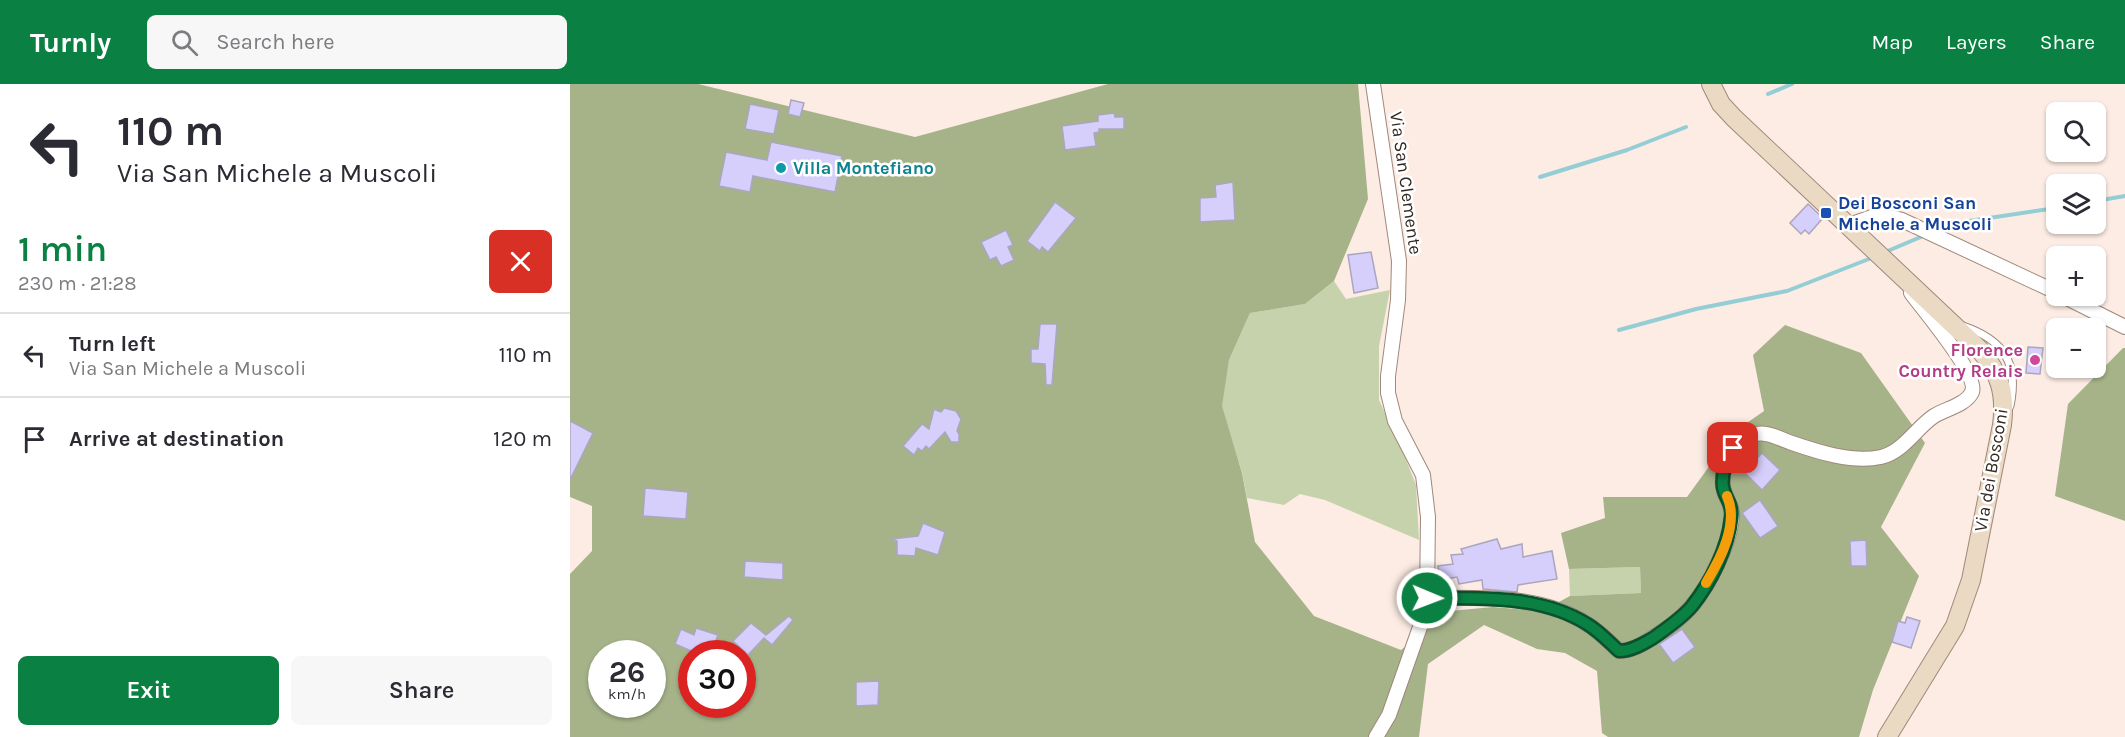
<!DOCTYPE html>
<html lang="en">
<head>
<meta charset="utf-8">
<style>
	:root { --surface:#fff; --page:#f7f7f7; --text:#2b2b33; --muted:#7c7c81; --line:#e1e1e2; --accent:#0b8043 }
	body { margin:0; font-family:Karla,sans-serif; background:var(--page); color:var(--text); height:100vh; display:flex; flex-direction:column; font-size:22px; white-space:nowrap }
	* { box-sizing:border-box; margin:0 }
	p { font-size:20px; color:var(--muted) }
	.icon { flex:none; width:33px; height:33px; fill:none; stroke:currentColor; stroke-width:2; stroke-linecap:round; stroke-linejoin:round }
	.map { position:relative; flex:1; overflow:hidden }
	.drawer { display:flex; flex-direction:column; background:var(--surface); width:570px }
	.drawer>* { flex:none }
	.top-card { background:#fff; color:var(--text); overflow:hidden }
	.controls { position:absolute; left:1476px; top:18px; display:grid; gap:12px }
	.controls a { display:grid; place-items:center; width:60px; height:60px; border-radius:9px; background:var(--surface); box-shadow:0 2px 4px #0004; font-size:30px }
	.speed { position:absolute; left:18px; top:556px; display:flex; gap:12px; font-size:30px; font-weight:700; text-align:center }
	.speed>* { display:grid; place-content:center; width:78px; height:78px; border-radius:50%; background:var(--surface); box-shadow:0 2px 4px #0004; line-height:1 }
	.speed small { font-size:15px; font-weight:400 }
	.speed .limit { border:9px solid #d22; background:#fff; color:#111 }
	.pin { position:absolute; display:grid; place-items:center; width:51px; height:51px; color:#fff; margin:-26px; border-radius:12px; box-shadow:0 3px 9px #0006 }
	.me { position:absolute; width:66px; margin:-33px; rotate:91deg; stroke-linejoin:round; filter:drop-shadow(0 0 4px #0008) }
	.turn { display:flex; align-items:center; gap:21px; height:126px; padding:0 18px; font-size:27px }
	.turn .icon { width:78px; height:78px; stroke-width:2.5 }
	.turn b { display:block; font-size:42px; line-height:51px }
	.round { display:grid; place-items:center; flex:none; width:63px; height:63px; border-radius:9px; background:var(--page) }
	.summary { display:flex; align-items:center; justify-content:space-between; height:102px; padding:0 18px }
	h1 { font-size:36px; font-weight:600; line-height:45px; color:var(--accent) }
	.primary-button { display:flex; gap:12px; margin-top:auto; padding:12px 18px }
	.primary-button a { flex:1; height:69px; border-radius:9px; background:var(--accent); color:#fff; font-size:24px; font-weight:600; line-height:69px; text-align:center }
	.primary-button a+a { background:var(--page); color:var(--text) }
	ul { padding:0; list-style:none }
	li { display:flex; align-items:center; gap:18px; height:84px; padding:0 18px; border-top:2px solid var(--line) }
	li div { flex:1 }
	li b { display:block; font-size:22px }
	li em { font-style:normal }
	header { display:flex; align-items:center; gap:36px; box-sizing:border-box; height:84px; padding:0 30px; background:var(--accent); color:#fff }
	header strong { font-size:28px }
	nav { display:flex; gap:33px; margin-inline-start:auto; font-size:21px }
	.search { width:420px; height:54px; background:var(--page); display:flex; align-items:center; gap:15px; box-sizing:border-box; padding:0 21px; border-radius:9px; color:var(--muted); font-size:22px }
	main { display:flex; flex:1; min-height:0 }
	.map>svg:first-child { display:block }
	.green { fill:#c6d2ac }
	.forest { fill:#a6b389; fill-rule:evenodd }
	.lines { fill:none; stroke-linecap:round; stroke-linejoin:round }
	.stream { stroke:#94cdd5; stroke-width:4 }
	.building { fill:#d6cffb; stroke:#aaa6bf; stroke-width:1.5 }
	.service-casing { stroke:#a0887b; stroke-width:9 }
	.minor-casing { stroke:#a0887b; stroke-width:16 }
	.secondary-casing { stroke:#a0887b; stroke-width:20 }
	.service { stroke:#fff; stroke-width:7 }
	.minor { stroke:#fff; stroke-width:14 }
	.secondary { stroke:#ead9c3; stroke-width:18 }
	.route-casing { stroke:#07532c; stroke-width:15 }
	.route { stroke:#0b8043; stroke-width:10 }
	.slow { stroke:#f59e0b; stroke-width:10 }
	.culture-dot { fill:#0f9aa8; stroke:#fff; stroke-width:2 }
	.transit-dot { fill:#1a4fb4; stroke:#fff; stroke-width:2 }
	.hotel-dot { fill:#d1479c; stroke:#fff; stroke-width:2 }
	.labels { text-anchor:middle; dominant-baseline:central; stroke-width:5; stroke-linejoin:round; paint-order:stroke }
	.culture-label { font-size:18px; font-weight:bold; fill:#0d838f; stroke:#fff; text-anchor:start }
	.street-label { font-size:18px; fill:#322822; stroke:#fff }
	.transit-label { font-size:18px; font-weight:bold; fill:#164399; stroke:#fff; text-anchor:start }
	.hotel-label { font-size:18px; font-weight:bold; fill:#b23c85; stroke:#fff; text-anchor:end }
</style>
</head>
<body>
<header>
<strong>Turnly</strong>
<div class="search"><svg class="icon" aria-label="search" viewBox="0 0 24 24"><circle cx="10" cy="10" r="6"/><path d="M15 15l6 6"/></svg>Search here</div>
<nav><a>Map</a><a>Layers</a><a>Share</a></nav>
</header>
<main>
<section class="drawer">
<div class="top-card">
<div class="turn"><svg class="icon" aria-label="left" viewBox="0 0 24 24"><path d="M17 20v-9H6M10 6l-5 5 5 5"/></svg><div><b>110 m</b>Via San Michele a Muscoli</div></div>
</div>
<div class="summary"><div><h1>1 min</h1><p>230 m · 21:28</p></div><a class="round" style="background:#d93025;color:#fff"><svg class="icon" aria-label="close" viewBox="0 0 24 24"><path d="M6 6l12 12M18 6L6 18"/></svg></a></div>
<ul>
<li><svg class="icon" aria-label="left" viewBox="0 0 24 24"><path d="M17 20v-9H6M10 6l-5 5 5 5"/></svg><div><b>Turn left</b><p>Via San Michele a Muscoli</p></div><em>110 m</em></li>
<li><svg class="icon" aria-label="arrive" viewBox="0 0 24 24"><path d="M6 21V4h12l-3 4 3 4H6"/></svg><div><b>Arrive at destination</b></div><em>120 m</em></li>
</ul>
<div class="primary-button"><a>Exit</a><a>Share</a></div>
</section>
<div class="map">
<svg width="1555" height="653" viewBox="0 0 1555 653">
	<rect width="100%" height="100%" fill="#fcece3"/>
	<g class="green">
		<polygon points="764,197 776,215 820,206 809,262 809,316 835,373 846,401 849,456 755,416 730,410 714,421 677,414 672,388 651,322 659,276 680,229 735,220"/>
		<polygon points="1070,483 1071,509 1000,512 999,485"/>
	</g>
	<g class="forest">
		<path d="M0,0H128L345,53L538,0H788L798,115L764,197L735,220L680,229L659,276L652,322L672,389L685,458L744,532L831,566L880,527L923,523L972,527L1000,512L1071,509L1070,483L999,485L991,449L1035,434L1033,413H1117L1164,348L1194,327L1183,271L1215,241L1291,269L1355,359L1311,443L1349,492L1303,606L1289,653H1038L1032,649L1027,587L995,569L967,565L914,541L858,580L849,653H0V490L22,467V422L0,413ZM32,570H82V621H32ZM122,570H172V621H122Z"/>
		<polygon points="1553,264 1555,264 1555,437 1485,412 1498,320"/>
	</g>
	<g class="lines">
		<g class="stream">
			<polyline points="1198,10 1222,0"/>
			<polyline points="970,93 1057,66 1116,43"/>
			<polyline points="1526,117 1555,112"/>
			<polyline points="1363,147 1379,140 1486,124"/>
			<polyline points="1313,169 1353,152"/>
			<polyline points="1049,246 1126,225 1217,207 1304,173"/>
		</g>
	</g>
	<g class="building">
		<polygon points="221,16 234,19 230,33 218,30"/>
		<polygon points="180,20 209,26 204,50 175,45"/>
		<polygon points="544,29 545,33 554,33 554,45 529,45 529,48 524,49 526,62 495,66 492,42 528,37 528,31"/>
		<polygon points="201,58 272,72 265,108 183,92 180,108 149,102 156,68 197,76"/>
		<polygon points="663,98 665,136 630,138 630,114 646,113 645,101"/>
		<polygon points="485,118 506,134 478,168 472,163 470,167 457,157"/>
		<polygon points="1238,120 1253,134 1239,150 1235,146 1231,150 1220,139"/>
		<polygon points="436,146 443,161 438,163 444,176 431,182 426,173 420,176 411,158"/>
		<polygon points="801,168 808,204 784,209 778,171"/>
		<polygon points="470,240 487,240 482,301 476,301 475,280 461,279 461,265 468,265"/>
		<polygon points="1458,263 1473,264 1470,290 1456,289"/>
		<polygon points="374,324 386,327 391,335 387,347 389,350 389,358 381,358 375,348 359,365 356,362 352,367 348,364 344,371 333,362 352,340 359,345 364,325 371,328"/>
		<polygon points="0,337 23,349 0,396"/>
		<polygon points="1192,369 1210,386 1192,406 1174,388"/>
		<polygon points="75,404 118,408 116,435 73,432"/>
		<polygon points="1190,416 1208,442 1190,454 1172,429"/>
		<polygon points="353,439 375,448 368,471 346,464 345,472 327,471 327,457 321,455 348,452"/>
		<polygon points="927,455 931,465 952,460 953,473 982,467 987,495 948,501 947,508 913,505 912,496 889,500 887,493 870,496 868,482 883,480 881,471 893,470 891,465"/>
		<polygon points="1296,456 1297,482 1281,482 1280,457"/>
		<polygon points="175,477 213,479 213,496 174,493"/>
		<polygon points="219,532 223,536 202,561 194,554 178,571 163,557 181,539 196,551"/>
		<polygon points="1337,533 1350,537 1341,564 1322,558 1328,537 1335,539"/>
		<polygon points="126,544 148,551 141,569 130,565 128,570 105,560 111,545 124,551"/>
		<polygon points="1112,545 1125,563 1103,579 1089,560"/>
		<polygon points="309,597 308,621 286,622 286,598"/>
	</g>
	<g class="lines">
		<g class="service-casing">
			<path id="service" d="M1393,242C1434,256 1449,279 1440,322"/>
		</g>
		<g class="minor-casing">
			<g id="minor">
				<polyline points="803,0 829,177 828,216 818,292 818,309 825,337 853,391 858,433 857,514 850,543 819,631 806,653"/>
				<polyline points="1279,141 1310,130 1332,136 1486,208"/>
				<polyline points="1493,212 1555,243"/>
				<path d="M857,514C910,514 971,510 1017,540C1029,547 1039,558 1049,567C1061,567 1072,561 1082,554C1097,545 1110,536 1121,523C1139,502 1160,460 1162,432C1163,421 1154,413 1153,402C1152,395 1154,382 1157,375C1162,362 1180,347 1196,350C1204,351 1213,356 1222,359C1248,368 1282,379 1311,373C1333,368 1346,344 1364,332C1375,325 1396,321 1402,308C1409,291 1353,225 1341,209"/>
			</g>
		</g>
		<g class="secondary-casing">
			<path id="secondary" d="M1141,0L1151,20L1164,34L1409,265C1430,289 1436,309 1432,341L1401,496L1385,542L1317,653"/>
		</g>
		<use href="#service" class="service"/>
		<use href="#minor" class="minor"/>
		<use href="#secondary" class="secondary"/>
	</g>
	<g class="lines">
		<g class="route-casing">
			<path id="route" d="M857,514C910,514 971,511 1017,540C1029,547 1039,558 1049,567C1061,567 1073,560 1083,554C1097,544 1111,535 1122,522C1141,498 1158,464 1161,434C1163,419 1155,415 1153,403C1151,391 1157,374 1163,364"/>
		</g>
		<use href="#route" class="route"/>
		<path class="slow" d="M1136,499C1151,474 1169,440 1157,412"/>
	</g>
	<circle class="culture-dot" cx="211" cy="84" r="6"/>
	<rect class="transit-dot" x="1250" y="123" width="12" height="12" rx="3"/>
	<circle class="hotel-dot" cx="1465" cy="276" r="6"/>
	<g class="labels">
		<g class="culture-label">
			<text x="223" y="84">Villa Montefiano</text>
		</g>
		<g class="street-label">
			<text transform="translate(836 99) rotate(82)">Via San Clemente</text>
			<text transform="translate(1421 386) rotate(-80)">Via dei Bosconi</text>
		</g>
		<g class="transit-label">
			<text x="1268" y="119">Dei Bosconi San<tspan x="1268" dy="21">Michele a Muscoli</tspan></text>
		</g>
		<g class="hotel-label">
			<text x="1453" y="266">Florence<tspan x="1453" dy="21">Country Relais</tspan></text>
		</g>
	</g>
</svg>
<div class="controls">
<a><svg class="icon" aria-label="search" viewBox="0 0 24 24"><circle cx="10" cy="10" r="6"/><path d="M15 15l6 6"/></svg></a>
<a><svg class="icon" aria-label="layers" viewBox="0 0 24 24"><path d="M12 4l9 5-9 5-9-5zM3 14l9 5 9-5"/></svg></a>
<a>+</a>
<a>−</a>
</div>
<div class="speed"><div>26<small>km/h</small></div><div class="limit">30</div></div>
<div class="pin" style="left:1163px;top:364px;background:#d93025"><svg class="icon" aria-label="arrive" viewBox="0 0 24 24"><path d="M6 21V4h12l-3 4 3 4H6"/></svg></div>
<svg class="me" style="left:857px;top:514px" viewBox="-20 -20 40 40"><circle r="17" fill="#0b8043" stroke="#fff" stroke-width="3"/><path d="M0-11L8 9 0 5-8 9z" fill="#fff"/></svg>
</div>
</main>
</body>
</html>
